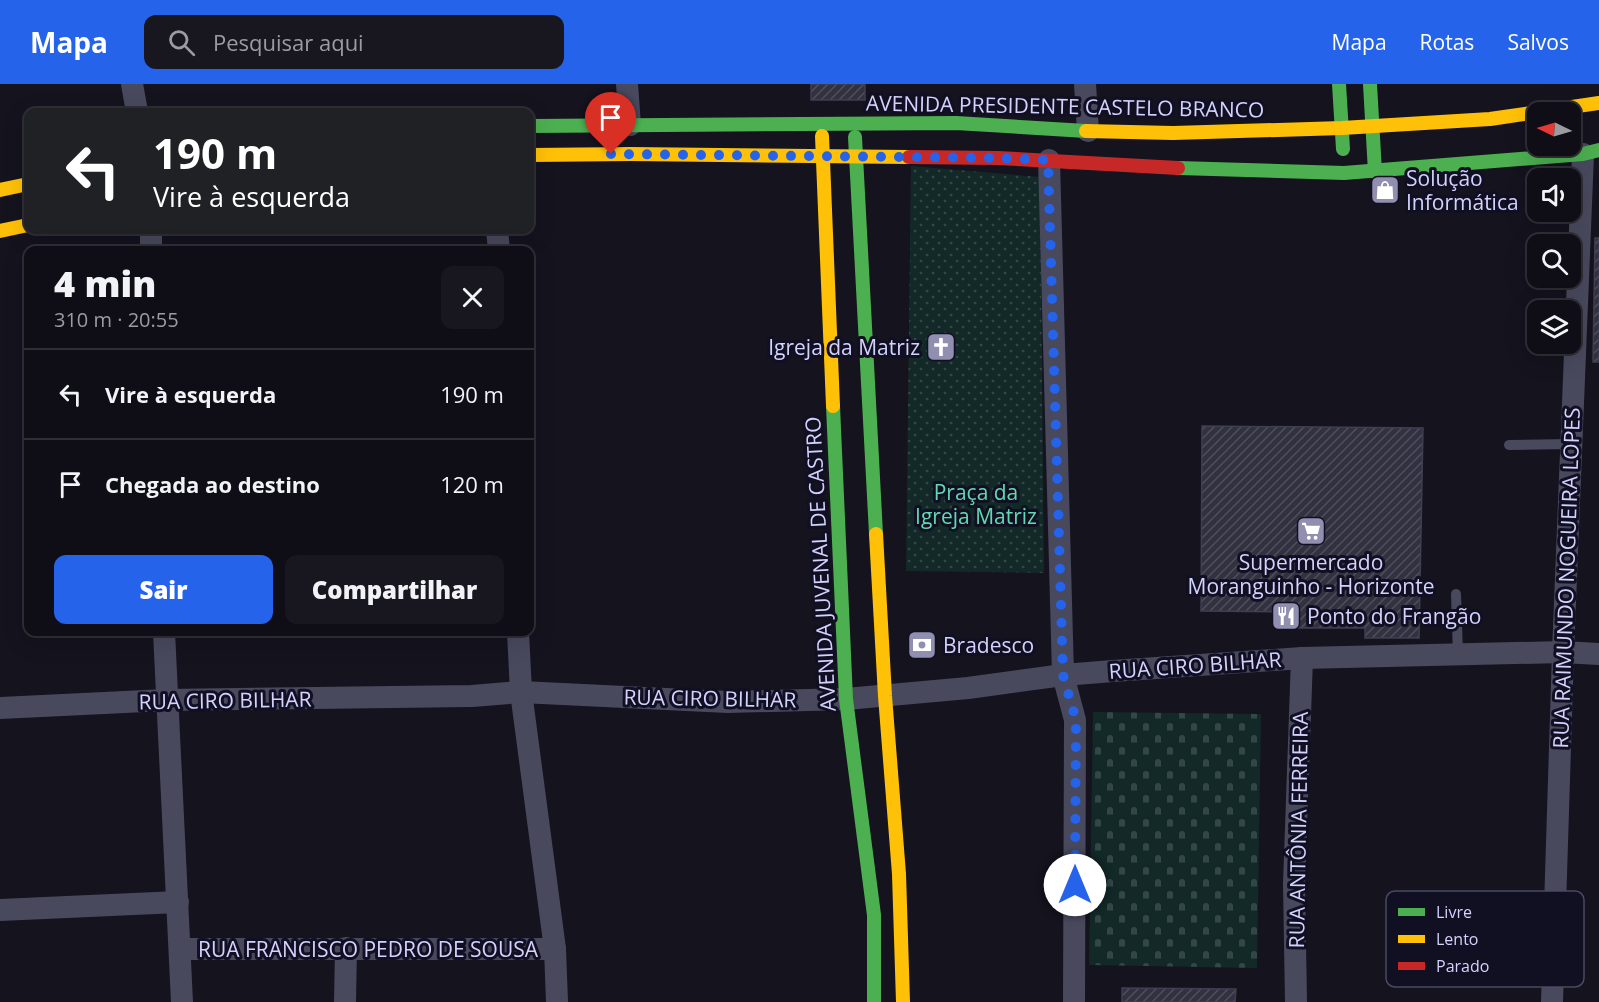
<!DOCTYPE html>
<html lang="pt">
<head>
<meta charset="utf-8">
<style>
	:root { --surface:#0f0e16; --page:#18171f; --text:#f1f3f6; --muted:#9b9ca1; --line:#2f2e35; --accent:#2563eb }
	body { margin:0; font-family:"Open Sans",sans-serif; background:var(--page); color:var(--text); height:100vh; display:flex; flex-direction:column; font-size:22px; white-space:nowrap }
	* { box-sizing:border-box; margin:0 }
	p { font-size:20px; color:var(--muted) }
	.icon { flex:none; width:33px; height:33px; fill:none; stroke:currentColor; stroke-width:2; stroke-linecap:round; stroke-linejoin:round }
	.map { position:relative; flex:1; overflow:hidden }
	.drawer { position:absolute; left:24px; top:162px; width:510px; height:390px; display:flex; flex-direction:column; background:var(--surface); border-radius:12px; box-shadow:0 6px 24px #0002,0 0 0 2px var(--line) }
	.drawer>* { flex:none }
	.banner { position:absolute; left:24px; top:24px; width:510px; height:126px; border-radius:12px; box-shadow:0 6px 24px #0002,0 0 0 2px var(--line); background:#202124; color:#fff; overflow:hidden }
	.needle { width:39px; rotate:275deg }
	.tools { position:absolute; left:1527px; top:18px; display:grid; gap:12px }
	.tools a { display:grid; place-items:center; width:54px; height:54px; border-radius:12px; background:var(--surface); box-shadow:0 6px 24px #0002,0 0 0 2px var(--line); font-size:30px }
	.pin { position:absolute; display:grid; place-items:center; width:51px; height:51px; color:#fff; margin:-62px -26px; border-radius:50% 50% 50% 0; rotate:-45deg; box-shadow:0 0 6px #0007 }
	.pin .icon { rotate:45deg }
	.me { position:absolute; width:66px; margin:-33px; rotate:0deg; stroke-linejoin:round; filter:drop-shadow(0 0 4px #0008) }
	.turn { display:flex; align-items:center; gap:21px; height:126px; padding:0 30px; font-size:27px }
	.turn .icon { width:78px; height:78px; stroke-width:2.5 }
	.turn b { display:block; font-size:42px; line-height:51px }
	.round { display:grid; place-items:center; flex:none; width:63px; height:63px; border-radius:12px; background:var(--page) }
	.summary { display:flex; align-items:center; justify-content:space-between; height:102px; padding:0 30px }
	h1 { font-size:36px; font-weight:800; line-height:45px }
	.primary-button { display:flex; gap:12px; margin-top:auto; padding:12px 30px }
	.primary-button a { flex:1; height:69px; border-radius:12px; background:var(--accent); color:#fff; font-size:24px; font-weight:800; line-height:69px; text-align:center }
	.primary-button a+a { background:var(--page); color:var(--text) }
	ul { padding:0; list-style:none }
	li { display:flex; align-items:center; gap:18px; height:90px; padding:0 30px; border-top:2px solid var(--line) }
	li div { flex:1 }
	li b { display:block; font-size:22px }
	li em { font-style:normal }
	header { display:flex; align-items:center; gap:36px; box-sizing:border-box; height:84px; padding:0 30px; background:var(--accent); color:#fff }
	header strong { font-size:28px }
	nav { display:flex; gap:33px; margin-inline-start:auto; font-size:21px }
	.search { width:420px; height:54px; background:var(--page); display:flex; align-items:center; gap:15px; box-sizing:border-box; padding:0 21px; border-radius:12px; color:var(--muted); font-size:22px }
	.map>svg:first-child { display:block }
	.grass { fill:url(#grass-dots) }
	.cemetery { fill:url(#cemetery-stones) }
	.building { fill:url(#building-hatch); stroke:#403e51; stroke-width:1.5 }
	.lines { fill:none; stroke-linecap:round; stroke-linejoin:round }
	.lane { stroke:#49495e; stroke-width:10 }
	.street { stroke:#49495e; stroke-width:22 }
	.fast { stroke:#4caf50; stroke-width:14 }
	.slow { stroke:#ffc107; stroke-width:14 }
	.jam { stroke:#c62828; stroke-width:14 }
	.route { stroke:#2563eb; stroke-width:10; stroke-dasharray:0 18 }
	.labels { text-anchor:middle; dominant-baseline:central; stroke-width:6; stroke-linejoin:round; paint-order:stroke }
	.street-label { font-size:21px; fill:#d3d2fd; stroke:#110f22 }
	.poi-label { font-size:21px; fill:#d3d2fd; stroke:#110f22; text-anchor:start }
	.park-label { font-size:21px; fill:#62d9b2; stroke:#110f22 }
	.key { fill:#110f22; stroke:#4b4a64; stroke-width:1.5 }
	.key-label { font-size:16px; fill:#d3d2fd }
</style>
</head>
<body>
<header>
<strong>Mapa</strong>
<div class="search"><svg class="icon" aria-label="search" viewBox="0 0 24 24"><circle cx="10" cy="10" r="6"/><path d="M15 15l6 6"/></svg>Pesquisar aqui</div>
<nav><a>Mapa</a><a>Rotas</a><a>Salvos</a></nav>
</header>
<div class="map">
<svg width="1599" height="918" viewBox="0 0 1599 918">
	<defs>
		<pattern id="grass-dots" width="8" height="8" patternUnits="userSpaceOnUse" patternTransform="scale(1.5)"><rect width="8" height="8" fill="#122928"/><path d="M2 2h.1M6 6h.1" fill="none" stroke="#344748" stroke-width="1.8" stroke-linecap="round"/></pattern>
		<pattern id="cemetery-stones" width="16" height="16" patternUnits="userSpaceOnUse" patternTransform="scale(1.5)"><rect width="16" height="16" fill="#122928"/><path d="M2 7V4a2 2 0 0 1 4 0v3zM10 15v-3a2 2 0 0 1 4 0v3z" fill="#344748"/></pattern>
		<pattern id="building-hatch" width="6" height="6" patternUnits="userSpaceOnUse" patternTransform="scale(1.5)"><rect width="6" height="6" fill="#323140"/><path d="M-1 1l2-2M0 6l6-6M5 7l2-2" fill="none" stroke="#4f4e5c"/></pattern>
	</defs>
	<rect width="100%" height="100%" fill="#14131e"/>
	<polygon class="grass" points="911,82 1040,93 1044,489 906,487"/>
	<polygon class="cemetery" points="1093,628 1261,630 1257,884 1089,881"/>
	<g class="building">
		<rect x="811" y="0" width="54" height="16"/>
		<polygon points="1595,154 1599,154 1599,278 1593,278"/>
		<polygon points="1202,342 1423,344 1419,554 1365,554 1365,544 1296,544 1297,528 1201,527"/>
		<polygon points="1122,904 1236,905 1235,918 1122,918"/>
	</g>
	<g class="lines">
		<g class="lane">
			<polyline points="1509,361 1571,360"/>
			<polyline points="1456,510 1458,571"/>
		</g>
		<g class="street">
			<polyline points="132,0 137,28"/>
			<polyline points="627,0 630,41"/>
			<polyline points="1085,0 1088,47"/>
			<polyline points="1049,76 1063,591 1075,636 1074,918"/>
			<polyline points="151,146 151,166"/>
			<polyline points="497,146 499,166"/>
			<polyline points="164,548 182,918"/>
			<polyline points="518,548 521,608 555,865 557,918"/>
			<polyline points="0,624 166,616 472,612 521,608 728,618 846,615 968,604 1063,591 1113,587 1302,574 1563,568 1599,570"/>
			<polyline points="0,826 178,818"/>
			<polyline points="180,865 555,865"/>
			<polyline points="345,918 346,864"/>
			<polyline points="1296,918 1294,800 1302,574"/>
			<polyline points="1552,918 1563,568 1583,70"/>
		</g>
		<g class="fast">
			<polyline points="1339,0 1343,65"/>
			<polyline points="1370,0 1375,88"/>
			<polyline points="530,42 956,39 1086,47"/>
			<polyline points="855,53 876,450"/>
			<polyline points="1178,84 1344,89 1583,70 1599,66"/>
			<polyline points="833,322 846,615 874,831 874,918"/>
		</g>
		<g class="slow">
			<polyline points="1086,47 1173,49 1342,44 1490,35 1599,19"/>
			<polyline points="822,52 833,322"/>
			<polyline points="530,71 631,70 909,73"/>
			<polyline points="0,106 28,100"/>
			<polyline points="0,147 28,141"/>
			<polyline points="876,450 885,612 899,790 903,918"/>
		</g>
		<polyline class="jam" points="909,73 998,74 1178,84"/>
	</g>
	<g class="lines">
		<polyline class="route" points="611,70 998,74 1048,76 1063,591 1076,636 1075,801"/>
	</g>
	<defs>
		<g id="shop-square" transform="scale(1.5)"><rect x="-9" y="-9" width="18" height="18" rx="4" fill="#908faf" stroke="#110f22"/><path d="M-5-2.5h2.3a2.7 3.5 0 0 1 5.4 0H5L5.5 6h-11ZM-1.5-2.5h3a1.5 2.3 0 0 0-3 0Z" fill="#fff"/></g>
		<g id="church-square" transform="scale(1.5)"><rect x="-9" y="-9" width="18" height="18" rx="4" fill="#908faf" stroke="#110f22"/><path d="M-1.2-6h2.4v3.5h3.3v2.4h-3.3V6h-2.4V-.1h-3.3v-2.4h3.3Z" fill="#fff"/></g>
		<g id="supermarket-square" transform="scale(1.5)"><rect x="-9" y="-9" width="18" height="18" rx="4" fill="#908faf" stroke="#110f22"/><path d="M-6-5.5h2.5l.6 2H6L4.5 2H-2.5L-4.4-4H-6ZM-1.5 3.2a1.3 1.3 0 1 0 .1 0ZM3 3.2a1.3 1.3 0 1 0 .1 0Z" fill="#fff"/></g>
		<g id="restaurant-square" transform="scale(1.5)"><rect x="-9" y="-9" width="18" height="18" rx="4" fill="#908faf" stroke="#110f22"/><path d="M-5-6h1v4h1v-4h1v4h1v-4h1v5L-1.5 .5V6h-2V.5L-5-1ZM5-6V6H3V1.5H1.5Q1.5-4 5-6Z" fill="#fff"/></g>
		<g id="bank-square" transform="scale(1.5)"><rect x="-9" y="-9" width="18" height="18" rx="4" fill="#908faf" stroke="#110f22"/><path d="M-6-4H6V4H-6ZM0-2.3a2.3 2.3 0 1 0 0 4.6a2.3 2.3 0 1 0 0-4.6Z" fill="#fff"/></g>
	</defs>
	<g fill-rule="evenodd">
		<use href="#shop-square" x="1385" y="106"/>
		<use href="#church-square" x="941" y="263"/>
		<use href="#supermarket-square" x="1311" y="447"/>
		<use href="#restaurant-square" x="1286" y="532"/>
		<use href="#bank-square" x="922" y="561"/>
	</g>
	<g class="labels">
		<g class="street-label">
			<text transform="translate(1065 22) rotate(1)">AVENIDA PRESIDENTE CASTELO BRANCO</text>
			<text transform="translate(820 480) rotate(-93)">AVENIDA JUVENAL DE CASTRO</text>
			<text transform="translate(1566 494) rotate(-88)">RUA RAIMUNDO NOGUEIRA LOPES</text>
			<text transform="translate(1195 581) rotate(-4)">RUA CIRO BILHAR</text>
			<text transform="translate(710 614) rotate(1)">RUA CIRO BILHAR</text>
			<text transform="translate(225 616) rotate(-1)">RUA CIRO BILHAR</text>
			<text transform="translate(1298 746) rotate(-89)">RUA ANTÔNIA FERREIRA</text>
			<text x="368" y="865">RUA FRANCISCO PEDRO DE SOUSA</text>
		</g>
		<g class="poi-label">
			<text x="1406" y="94">Solução<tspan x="1406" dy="24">Informática</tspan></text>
			<text x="920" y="263" text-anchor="end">Igreja da Matriz</text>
			<text x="1311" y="478" text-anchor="middle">Supermercado<tspan x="1311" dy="24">Moranguinho - Horizonte</tspan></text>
			<text x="1307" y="532">Ponto do Frangão</text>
			<text x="943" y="561">Bradesco</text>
		</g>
		<g class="park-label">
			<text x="976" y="408">Praça da<tspan x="976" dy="24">Igreja Matriz</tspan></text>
		</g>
	</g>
	<rect x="1386" y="807" width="198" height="96" rx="9" class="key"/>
	<rect x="1398" y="824" width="27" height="8" fill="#4caf50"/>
	<rect x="1398" y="851" width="27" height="8" fill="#ffc107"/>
	<rect x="1398" y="878" width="27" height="8" fill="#c62828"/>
	<g class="key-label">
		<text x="1436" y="834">Livre</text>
		<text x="1436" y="861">Lento</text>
		<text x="1436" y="888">Parado</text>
	</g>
</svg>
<div class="tools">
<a><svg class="needle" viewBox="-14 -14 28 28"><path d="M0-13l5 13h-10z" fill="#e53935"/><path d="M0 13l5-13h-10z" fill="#9b9ca1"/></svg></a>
<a><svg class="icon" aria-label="sound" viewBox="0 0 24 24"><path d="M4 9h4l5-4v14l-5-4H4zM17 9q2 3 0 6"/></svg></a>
<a><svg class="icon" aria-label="search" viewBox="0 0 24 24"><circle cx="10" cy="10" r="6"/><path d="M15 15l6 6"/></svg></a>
<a><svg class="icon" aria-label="layers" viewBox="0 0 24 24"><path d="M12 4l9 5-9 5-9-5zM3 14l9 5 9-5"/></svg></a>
</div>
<div class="pin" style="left:611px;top:70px;background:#d93025"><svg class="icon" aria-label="arrive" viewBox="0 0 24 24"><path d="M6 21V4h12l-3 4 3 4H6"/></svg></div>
<svg class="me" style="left:1075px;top:801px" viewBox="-20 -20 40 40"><circle r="19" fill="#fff"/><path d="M0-13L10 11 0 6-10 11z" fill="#2563eb"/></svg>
<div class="banner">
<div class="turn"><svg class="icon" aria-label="left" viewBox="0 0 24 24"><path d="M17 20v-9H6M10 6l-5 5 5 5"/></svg><div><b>190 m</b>Vire à esquerda</div></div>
</div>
<section class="drawer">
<div class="summary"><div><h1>4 min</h1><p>310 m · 20:55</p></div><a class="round"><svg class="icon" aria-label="close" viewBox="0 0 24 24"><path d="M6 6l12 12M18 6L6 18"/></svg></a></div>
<ul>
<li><svg class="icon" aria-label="left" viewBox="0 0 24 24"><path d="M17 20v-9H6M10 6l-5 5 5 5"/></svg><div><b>Vire à esquerda</b></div><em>190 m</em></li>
<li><svg class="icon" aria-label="arrive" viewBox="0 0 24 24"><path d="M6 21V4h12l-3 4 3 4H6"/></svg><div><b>Chegada ao destino</b></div><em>120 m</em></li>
</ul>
<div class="primary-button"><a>Sair</a><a>Compartilhar</a></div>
</section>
</div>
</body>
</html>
